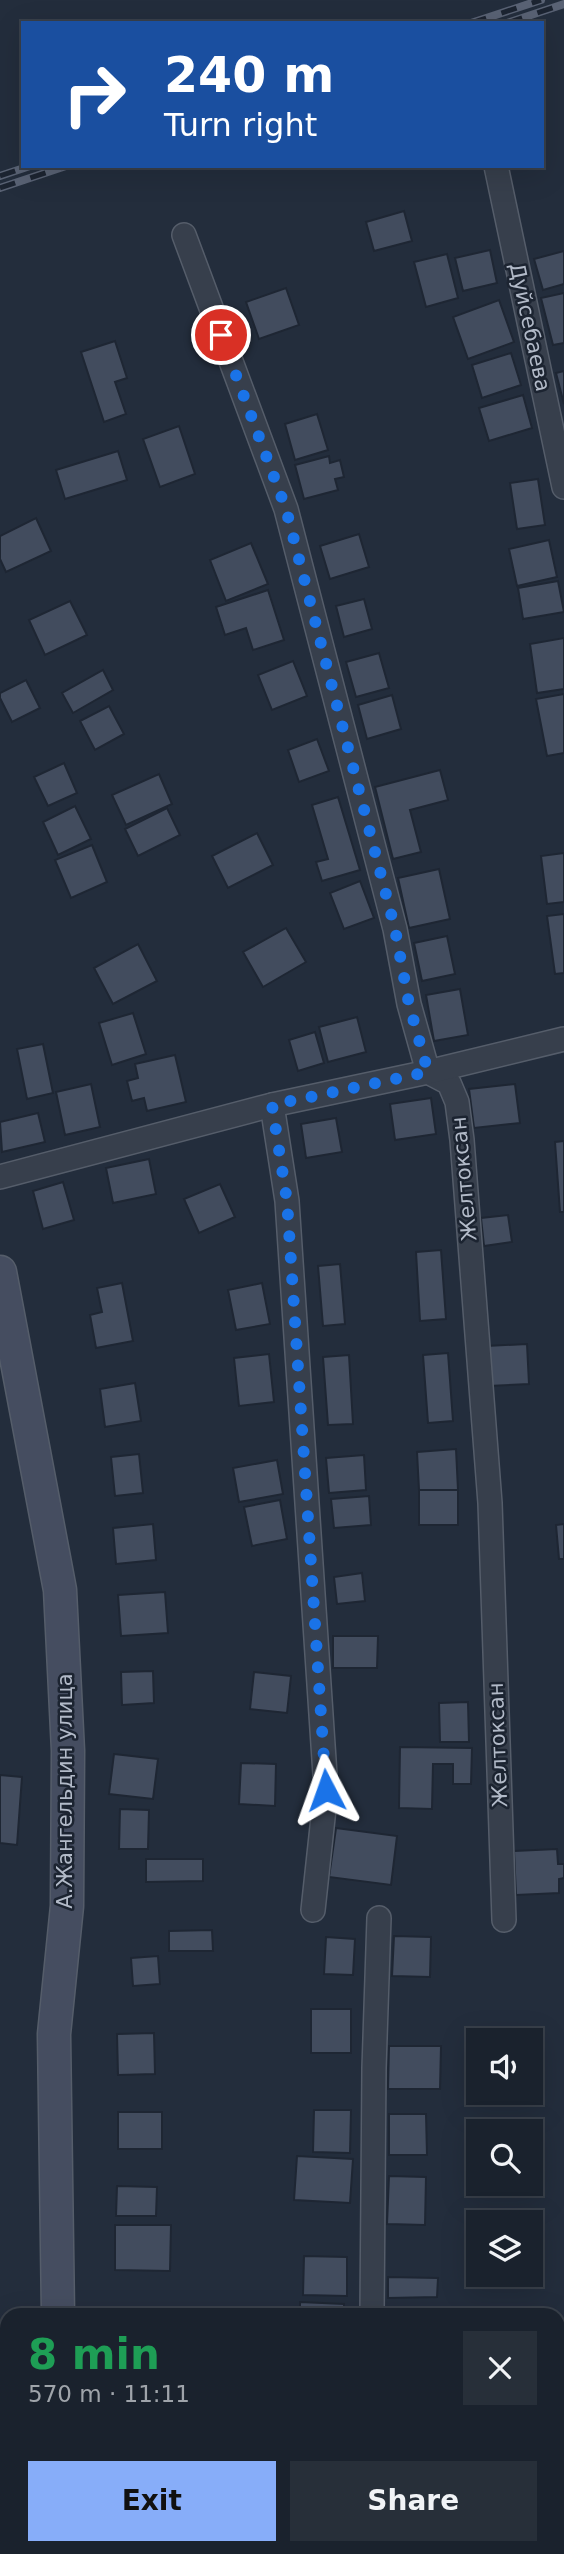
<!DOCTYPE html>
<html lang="en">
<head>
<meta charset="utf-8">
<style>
	:root { --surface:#1a222d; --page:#272f39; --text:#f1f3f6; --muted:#9fa4aa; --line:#383f49; --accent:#87adf9 }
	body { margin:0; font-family:"DejaVu Sans",sans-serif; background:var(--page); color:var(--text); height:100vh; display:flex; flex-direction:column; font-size:26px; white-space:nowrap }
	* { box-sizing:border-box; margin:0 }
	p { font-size:23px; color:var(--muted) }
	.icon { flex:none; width:38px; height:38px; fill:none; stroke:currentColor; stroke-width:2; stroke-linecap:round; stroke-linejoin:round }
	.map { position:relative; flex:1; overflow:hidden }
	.details { position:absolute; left:0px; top:2308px; width:565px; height:247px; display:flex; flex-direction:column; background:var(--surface); border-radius:21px 21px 0 0; box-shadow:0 7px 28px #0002,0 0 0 2px var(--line) }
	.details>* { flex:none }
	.guide { position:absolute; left:21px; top:21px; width:523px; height:147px; border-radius:0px; box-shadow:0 7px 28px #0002,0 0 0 2px var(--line); background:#1a4fa0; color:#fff; overflow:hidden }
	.fabs { position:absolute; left:466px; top:2028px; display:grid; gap:14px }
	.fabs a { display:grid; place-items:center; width:77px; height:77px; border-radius:0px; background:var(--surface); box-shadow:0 7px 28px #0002,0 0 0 2px var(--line); font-size:35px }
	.pin { position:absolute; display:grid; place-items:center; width:60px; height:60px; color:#fff; margin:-30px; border:4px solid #fff; border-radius:50%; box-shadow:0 2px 7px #0007 }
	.me { position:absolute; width:77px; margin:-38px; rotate:356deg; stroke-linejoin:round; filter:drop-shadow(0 0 5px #0008) }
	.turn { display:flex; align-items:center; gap:24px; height:147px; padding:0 28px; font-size:32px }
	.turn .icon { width:91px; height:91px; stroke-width:2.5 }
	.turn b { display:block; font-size:49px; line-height:60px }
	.round { display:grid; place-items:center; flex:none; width:74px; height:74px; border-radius:0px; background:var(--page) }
	.head { display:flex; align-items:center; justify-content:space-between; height:119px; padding:0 28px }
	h1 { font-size:42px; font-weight:700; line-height:52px; color:#1e9e55 }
	.cta { display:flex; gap:14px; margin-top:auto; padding:14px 28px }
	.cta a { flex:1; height:80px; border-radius:0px; background:var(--accent); color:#111; font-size:28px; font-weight:700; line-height:80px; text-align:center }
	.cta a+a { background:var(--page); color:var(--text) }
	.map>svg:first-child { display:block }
	.building { fill:#424c5e; stroke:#1e2633; stroke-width:2 }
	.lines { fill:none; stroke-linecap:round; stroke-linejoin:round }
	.street-casing { stroke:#555d6a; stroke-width:26 }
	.secondary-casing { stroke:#555d6a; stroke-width:35 }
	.street { stroke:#373f4c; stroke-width:23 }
	.secondary { stroke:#454d60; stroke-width:32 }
	.rail-casing { stroke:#596274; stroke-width:8 }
	.rail { stroke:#1c2431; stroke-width:5; stroke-dasharray:16; stroke-linecap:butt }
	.route { stroke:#1a73e8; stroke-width:12; stroke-dasharray:0 21.6 }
	.labels { text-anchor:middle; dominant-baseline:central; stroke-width:5; stroke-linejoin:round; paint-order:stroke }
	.street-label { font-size:21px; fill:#b2bac8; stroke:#1c2431 }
</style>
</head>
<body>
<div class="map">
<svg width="564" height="2554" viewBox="0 0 564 2554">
	<rect width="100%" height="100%" fill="#232d3c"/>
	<g class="building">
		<polygon points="404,211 412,241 374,251 366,222"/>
		<polygon points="490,250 497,283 463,291 455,258"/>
		<polygon points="564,251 564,284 543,290 534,259"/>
		<polygon points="447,254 458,298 426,307 414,262"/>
		<polygon points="286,288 299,325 259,339 246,302"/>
		<polygon points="564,293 564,343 553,345 541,298"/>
		<polygon points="499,300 514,342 468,359 453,317"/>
		<polygon points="115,341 127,378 115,382 126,414 104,422 81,352"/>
		<polygon points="511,353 521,385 482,398 472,365"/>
		<polygon points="564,371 564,404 556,373"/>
		<polygon points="523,395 532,428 489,441 479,408"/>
		<polygon points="317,414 328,450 295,460 285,424"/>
		<polygon points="179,426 195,474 160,487 143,439"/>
		<polygon points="118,451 127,480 65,499 56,470"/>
		<polygon points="329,456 330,463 340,460 344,477 335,479 338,490 304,499 295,465"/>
		<polygon points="538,479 545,525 517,529 510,483"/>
		<polygon points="36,518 51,551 6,572 0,559 0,536"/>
		<polygon points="359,534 369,567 330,579 320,546"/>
		<polygon points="549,540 557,577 517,586 509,549"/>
		<polygon points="251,543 268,584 226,601 210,560"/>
		<polygon points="558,581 564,612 523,619 518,588"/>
		<polygon points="268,590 284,640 253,650 246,628 225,635 216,607"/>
		<polygon points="364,599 372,629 344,637 336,606"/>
		<polygon points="70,601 87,635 45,655 29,620"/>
		<polygon points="564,638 564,689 537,693 530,644"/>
		<polygon points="379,653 389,688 356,697 346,662"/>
		<polygon points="293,661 307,696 272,710 258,675"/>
		<polygon points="103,670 113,690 73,713 62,693"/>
		<polygon points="26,680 40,708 12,722 0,698 0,693"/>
		<polygon points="564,694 564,753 547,756 536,699"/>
		<polygon points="392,695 401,729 367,739 358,705"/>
		<polygon points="109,706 124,734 95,750 80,721"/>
		<polygon points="317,739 329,771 299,782 288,750"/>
		<polygon points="64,763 77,793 48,806 34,777"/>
		<polygon points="440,770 448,800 410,810 421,852 393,859 375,787"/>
		<polygon points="159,774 172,804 126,825 112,795"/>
		<polygon points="338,797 360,870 322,881 316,862 328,859 312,805"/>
		<polygon points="75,806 91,839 58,855 43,822"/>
		<polygon points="167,808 180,835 138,856 125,829"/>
		<polygon points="257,833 273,865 228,888 212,856"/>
		<polygon points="92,845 107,882 71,898 55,860"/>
		<polygon points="564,853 564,902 547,904 541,856"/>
		<polygon points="439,869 450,919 409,928 398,878"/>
		<polygon points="360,881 374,918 344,929 330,893"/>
		<polygon points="564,914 564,973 555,974 547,916"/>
		<polygon points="286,928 306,962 263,987 243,952"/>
		<polygon points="447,936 455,974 422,981 414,943"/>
		<polygon points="138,944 157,981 113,1004 94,968"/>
		<polygon points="460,989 468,1035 434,1041 426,995"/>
		<polygon points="133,1013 146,1054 112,1065 99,1023"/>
		<polygon points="357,1017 366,1052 328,1062 319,1027"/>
		<polygon points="315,1032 324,1063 298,1071 289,1040"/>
		<polygon points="43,1044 53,1093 27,1099 17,1049"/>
		<polygon points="175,1055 186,1102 147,1111 144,1098 132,1101 127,1081 138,1078 135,1064"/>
		<polygon points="91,1084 100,1127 65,1135 56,1092"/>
		<polygon points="515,1084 520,1123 474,1128 469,1089"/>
		<polygon points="431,1098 436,1134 395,1140 390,1104"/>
		<polygon points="38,1113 45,1142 2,1152 0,1122"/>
		<polygon points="336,1118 342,1152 306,1158 301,1124"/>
		<polygon points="564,1141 564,1212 560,1212 555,1142"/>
		<polygon points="149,1159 156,1194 113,1203 106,1168"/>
		<polygon points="63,1182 74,1220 43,1229 33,1191"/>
		<polygon points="220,1184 235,1217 199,1233 184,1199"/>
		<polygon points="508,1215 512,1242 484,1246 481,1218"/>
		<polygon points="441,1250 446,1319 420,1321 416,1252"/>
		<polygon points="340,1264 345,1324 323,1326 318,1266"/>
		<polygon points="122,1283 133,1341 96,1348 90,1315 102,1312 97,1288"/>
		<polygon points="262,1283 270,1324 236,1330 228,1290"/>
		<polygon points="527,1344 529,1384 488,1386 486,1346"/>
		<polygon points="448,1353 453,1421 428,1423 423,1355"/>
		<polygon points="269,1354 274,1402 239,1406 234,1358"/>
		<polygon points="349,1355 353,1424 328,1425 323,1357"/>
		<polygon points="135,1383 141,1421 105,1427 100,1389"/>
		<polygon points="456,1449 458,1490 419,1490 417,1452"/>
		<polygon points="139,1454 143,1493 115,1496 111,1457"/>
		<polygon points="364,1455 366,1490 329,1493 326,1458"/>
		<polygon points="277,1460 283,1494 239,1502 233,1468"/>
		<rect x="419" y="1490" width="39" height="35"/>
		<polygon points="369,1496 371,1525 334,1528 331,1499"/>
		<polygon points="280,1500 287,1539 252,1546 244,1507"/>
		<polygon points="153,1524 156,1560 116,1564 113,1528"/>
		<polygon points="564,1524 564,1559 559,1559 556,1525"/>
		<polygon points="362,1573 365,1601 337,1604 334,1577"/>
		<polygon points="165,1592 168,1633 121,1636 118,1595"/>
		<polygon points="333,1636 378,1636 377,1668 333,1668"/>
		<polygon points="153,1671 154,1703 122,1705 121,1672"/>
		<polygon points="254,1672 291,1676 287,1713 250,1709"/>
		<polygon points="468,1702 469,1742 440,1742 439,1703"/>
		<polygon points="400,1747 472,1748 471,1784 453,1784 453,1764 433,1764 432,1809 399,1808"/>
		<polygon points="114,1754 158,1759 153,1799 109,1794"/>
		<polygon points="241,1763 276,1764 275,1806 239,1804"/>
		<polygon points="0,1775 22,1777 17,1845 0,1843"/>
		<polygon points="120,1809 149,1810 148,1849 119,1849"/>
		<polygon points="336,1828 397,1836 391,1885 329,1877"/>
		<polygon points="557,1849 558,1864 564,1864 564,1878 559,1879 559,1893 516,1895 514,1851"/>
		<polygon points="146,1859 203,1859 203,1881 146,1882"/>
		<polygon points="212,1930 213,1951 169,1951 169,1931"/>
		<polygon points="394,1936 431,1937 430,1977 392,1976"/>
		<polygon points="326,1937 355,1939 353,1975 324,1974"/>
		<polygon points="158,1956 160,1984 133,1986 131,1958"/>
		<rect x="311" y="2009" width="40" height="44"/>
		<polygon points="154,2033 155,2074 118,2075 117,2034"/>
		<polygon points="389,2046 441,2046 440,2089 388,2089"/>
		<polygon points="314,2110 351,2110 350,2153 313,2152"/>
		<rect x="118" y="2112" width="44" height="37"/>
		<polygon points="389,2114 426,2114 427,2155 389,2155"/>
		<polygon points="297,2156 353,2159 350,2203 294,2200"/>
		<polygon points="389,2176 426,2177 425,2225 387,2224"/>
		<polygon points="117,2186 157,2187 156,2216 116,2216"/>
		<polygon points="115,2225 171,2225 170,2271 115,2270"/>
		<polygon points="304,2256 347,2257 347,2296 303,2295"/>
		<polygon points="388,2277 438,2278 437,2297 388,2298"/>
		<polygon points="300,2302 344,2304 344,2315 300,2315"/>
		<polygon points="501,2548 541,2548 540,2554 501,2554"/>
		<rect x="296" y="2549" width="45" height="5"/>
		<rect x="380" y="2549" width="44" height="5"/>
	</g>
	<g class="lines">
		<g class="street-casing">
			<g id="street">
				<polyline points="496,166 564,487"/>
				<polyline points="184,235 286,509 395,929 409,1004 428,1072 449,1083 457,1102 462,1140 490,1503 504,1920"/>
				<polyline points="272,1105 287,1201 326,1790 313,1910"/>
				<polyline points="0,1177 272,1105 428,1072 564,1039"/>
				<polyline points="372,2315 374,2068 379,1918"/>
				<polyline points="364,2554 364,2548"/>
			</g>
		</g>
		<g class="secondary-casing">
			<g id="secondary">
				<polyline points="0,1272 60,1590 68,1751 67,1906 54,2034 58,2315"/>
				<polyline points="43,2554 43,2548"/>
			</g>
		</g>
		<use href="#street" class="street"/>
		<use href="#secondary" class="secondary"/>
		<g class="rail-casing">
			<g id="rail">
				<polyline points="471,23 541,0"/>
				<polyline points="507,23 564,4"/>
				<polyline points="0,176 30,166"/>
				<polyline points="0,188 66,166"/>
			</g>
		</g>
		<use href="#rail" class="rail"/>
	</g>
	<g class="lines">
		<polyline class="route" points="221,335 286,509 395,929 409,1004 428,1072 272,1105 287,1201 326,1790"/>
	</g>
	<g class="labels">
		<g class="street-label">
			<text transform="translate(530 327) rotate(78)">Дуйсебаева</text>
			<text transform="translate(464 1179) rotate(-95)">Желтоксан</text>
			<text transform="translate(498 1745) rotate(-92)">Желтоксан</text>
			<text transform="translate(65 1791) rotate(-90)">А.Жангельдин улица</text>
		</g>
	</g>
</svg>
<div class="fabs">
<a><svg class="icon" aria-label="sound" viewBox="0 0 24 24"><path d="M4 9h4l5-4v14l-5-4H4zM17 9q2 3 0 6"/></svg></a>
<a><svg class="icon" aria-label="search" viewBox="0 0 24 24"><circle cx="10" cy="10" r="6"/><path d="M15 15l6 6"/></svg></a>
<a><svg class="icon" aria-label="layers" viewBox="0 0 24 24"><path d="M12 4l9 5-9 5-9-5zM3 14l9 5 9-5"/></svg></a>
</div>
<div class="pin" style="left:221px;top:335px;background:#d93025"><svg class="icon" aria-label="arrive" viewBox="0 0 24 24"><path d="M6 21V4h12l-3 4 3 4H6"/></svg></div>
<svg class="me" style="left:326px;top:1790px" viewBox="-20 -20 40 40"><path d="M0-17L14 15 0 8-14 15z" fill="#1a73e8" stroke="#fff" stroke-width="4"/></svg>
<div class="guide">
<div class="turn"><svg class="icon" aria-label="right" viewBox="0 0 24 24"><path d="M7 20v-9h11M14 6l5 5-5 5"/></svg><div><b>240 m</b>Turn right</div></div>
</div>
<section class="details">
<div class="head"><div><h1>8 min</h1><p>570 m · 11:11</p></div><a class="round"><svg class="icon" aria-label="close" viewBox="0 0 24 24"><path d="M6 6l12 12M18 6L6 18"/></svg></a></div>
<div class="cta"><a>Exit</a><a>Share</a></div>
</section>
</div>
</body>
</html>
